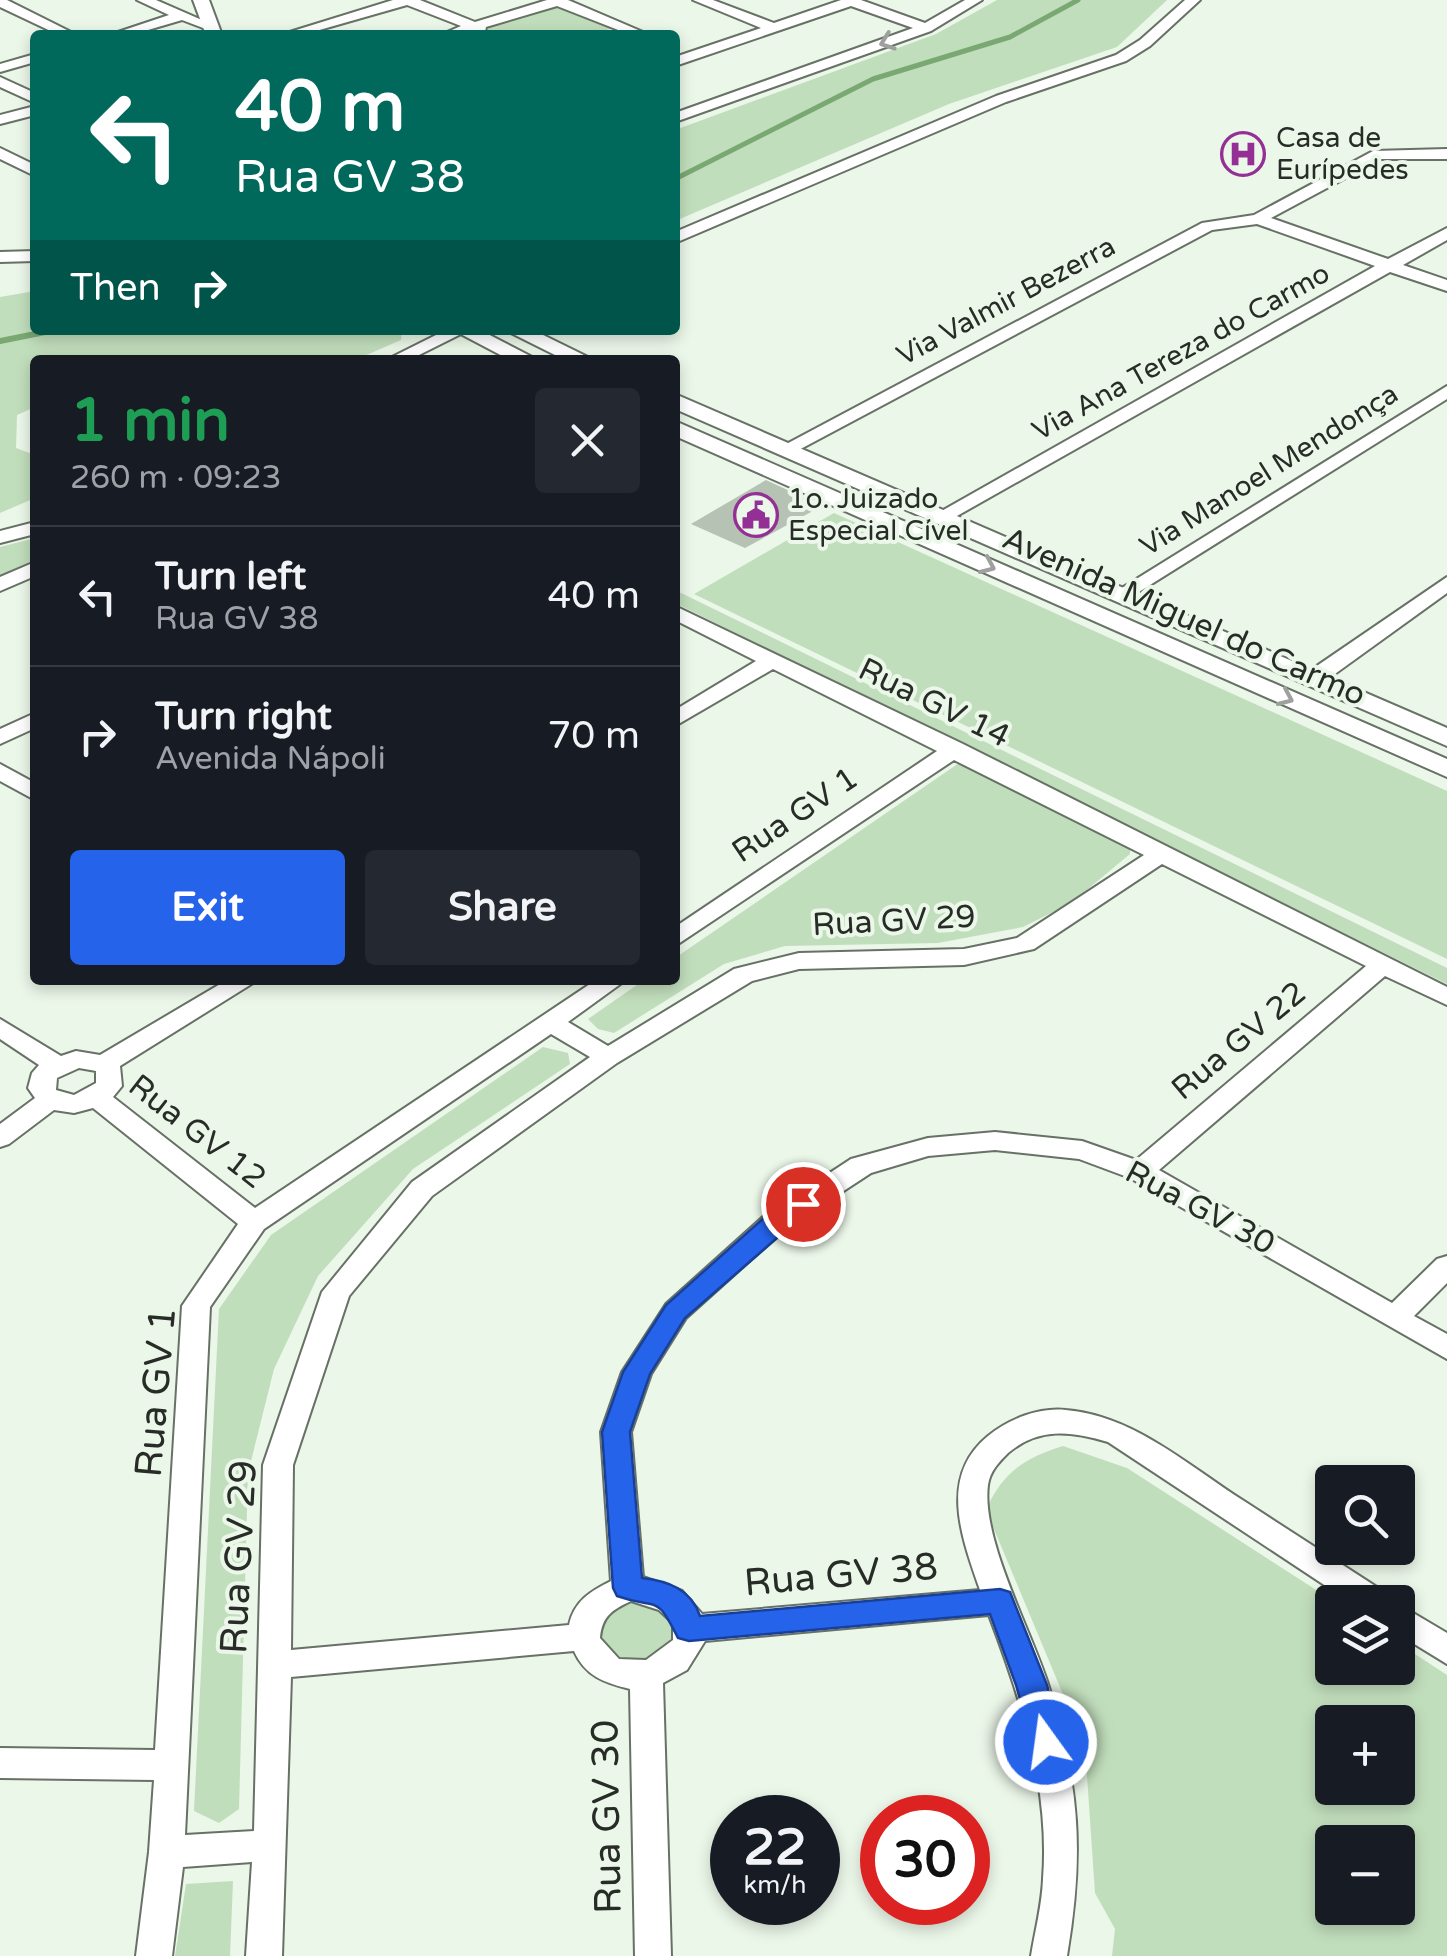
<!DOCTYPE html>
<html lang="en">
<head>
<meta charset="utf-8">
<style>
	:root { --surface:#171b24; --page:#242831; --text:#f1f3f6; --muted:#9ea1a6; --line:#363941; --accent:#2563eb }
	body { margin:0; font-family:"Varela Round",sans-serif; background:var(--page); color:var(--text); height:100vh; display:flex; flex-direction:column; font-size:38px; white-space:nowrap }
	* { box-sizing:border-box; margin:0 }
	p { font-size:32px; color:var(--muted) }
	.icon { flex:none; width:55px; height:55px; fill:none; stroke:currentColor; stroke-width:2; stroke-linecap:round; stroke-linejoin:round }
	.map { position:relative; flex:1; overflow:hidden }
	.side { position:absolute; left:30px; top:355px; width:650px; height:630px; display:flex; flex-direction:column; background:var(--surface); border-radius:10px; box-shadow:0 5px 15px #0003 }
	.side>* { flex:none }
	.top-card { position:absolute; left:30px; top:30px; width:650px; height:305px; border-radius:10px; box-shadow:0 5px 15px #0003; background:#00695c; color:#fff; overflow:hidden }
	.fabs { position:absolute; left:1315px; top:1465px; display:grid; gap:20px }
	.fabs a { display:grid; place-items:center; width:100px; height:100px; border-radius:10px; background:var(--surface); box-shadow:0 5px 15px #0003; font-size:50px }
	.speed { position:absolute; left:710px; top:1795px; display:flex; gap:20px; font-size:50px; font-weight:700; text-align:center }
	.speed>* { display:grid; place-content:center; width:130px; height:130px; border-radius:50%; background:var(--surface); box-shadow:0 5px 15px #0003; line-height:1 }
	.speed small { font-size:25px; font-weight:400 }
	.speed .limit { border:15px solid #d22; background:#fff; color:#111 }
	.pin { position:absolute; display:grid; place-items:center; width:85px; height:85px; color:#fff; margin:-42px; border:5px solid #fff; border-radius:50%; box-shadow:0 2px 10px #0007 }
	.me { position:absolute; width:110px; margin:-55px; rotate:346deg; stroke-linejoin:round; filter:drop-shadow(0 0 8px #0008) }
	.turn { display:flex; align-items:center; gap:35px; height:210px; padding:0 40px; font-size:45px }
	.turn .icon { width:130px; height:130px; stroke-width:2.5 }
	.turn b { display:block; font-size:70px; line-height:85px }
	.then { display:flex; align-items:center; height:95px; padding:0 40px; background:#0003; gap:20px; font-size:38px }
	.round { display:grid; place-items:center; flex:none; width:105px; height:105px; border-radius:10px; background:var(--page) }
	.head { display:flex; align-items:center; justify-content:space-between; height:170px; padding:0 40px }
	h1 { font-size:60px; font-weight:700; line-height:75px; color:#1e9e55 }
	.button { display:flex; gap:20px; margin-top:auto; padding:20px 40px }
	.button a { flex:1; height:115px; border-radius:10px; background:var(--accent); color:#fff; font-size:40px; font-weight:700; line-height:115px; text-align:center }
	.button a+a { background:var(--page); color:var(--text) }
	ul { padding:0; list-style:none }
	li { display:flex; align-items:center; gap:30px; height:140px; padding:0 40px; border-top:2px solid var(--line) }
	li div { flex:1 }
	li b { display:block; font-size:38px }
	li em { font-style:normal }
	.map>svg:first-child { display:block }
	.green { fill:#c1debc; fill-rule:evenodd }
	.lines { fill:none; stroke-linecap:round; stroke-linejoin:round }
	.stream-far1 { stroke:#7aa872; stroke-width:5 }
	.stream { stroke:#7aa872; stroke-width:6 }
	.building { fill:#b6c2b4 }
	.minor-casing { stroke:#677165; stroke-width:4 }
	.major-casing { stroke:#677165; stroke-width:4 }
	.minor { fill:#fff; fill-rule:evenodd }
	.major { fill:#fff; fill-rule:evenodd }
	.oneway { stroke:#9ea09e }
	.route { fill:#2563eb; stroke:#184099; stroke-width:2.5 }
	.labels { text-anchor:middle; dominant-baseline:central; stroke-width:8; stroke-linejoin:round; paint-order:stroke }
	.far-poi-label { font-size:28px; fill:#282c27; stroke:#ebf7e9; text-anchor:start }
	.far-street-label { font-size:28px; fill:#282c27; stroke:#ebf7e9 }
	.street-label { font-size:32px; fill:#282c27; stroke:#ebf7e9 }
	.near-street-label { font-size:38px; fill:#282c27; stroke:#ebf7e9 }
</style>
</head>
<body>
<div class="map">
<svg width="1447" height="1956" viewBox="0 0 1447 1956">
	<rect width="100%" height="100%" fill="#ebf7e9"/>
	<g class="green">
		<polygon points="997,0 1167,0 1117,47 949,104 675,221 675,130 936,34"/>
		<path d="M558,4L617,27C579,39 519,43 482,28Z"/>
		<polygon points="35,291 35,330 402,330 401,340 355,360 35,360 35,407 17,415 16,448 35,455 35,498 0,513 0,297"/>
		<polygon points="834,513 1447,791 1447,959 694,594"/>
		<polygon points="35,538 35,561 0,577 0,547"/>
		<polygon points="675,590 1447,968 1447,984 675,603"/>
		<polygon points="959,763 1130,847 1130,854 1071,903 1023,927 938,943 785,946 724,964 614,1033 598,1029 588,1019 644,980 675,980 675,958"/>
		<polygon points="543,1047 568,1053 570,1064 413,1169 318,1276 274,1369 248,1473 239,1809 219,1823 194,1811 219,1309 271,1235"/>
		<path d="M1063,1446L1127,1468L1335,1602L1332,1668H1398V1643L1447,1675V1956H1112L1115,1929L1095,1893L1085,1747L986,1510C1002,1473 1024,1458 1063,1446ZM1332,1722H1398V1788H1332ZM1332,1842H1398V1908H1332Z"/>
		<path d="M645,1600L670,1616C678,1638 666,1654 644,1660L622,1659L599,1639L600,1621L623,1601Z"/>
		<polygon points="233,1881 230,1956 175,1956 186,1884"/>
	</g>
	<g class="lines">
		<polyline class="stream-far1" points="675,179 873,79 1010,37 1078,0"/>
		<polyline class="stream" points="0,341 55,330"/>
	</g>
	<polygon class="building" points="766,480 822,506 745,548 691,524"/>
	<g class="lines">
		<g class="minor-casing">
			<g id="minor">
				<polygon points="0,0 7,0 77,35 59,35 0,7"/>
				<polygon points="137,0 156,0 218,27 211,31 182,20 131,35 109,35 169,15"/>
				<polygon points="393,0 420,0 475,22 547,0 568,0 650,35 631,35 557,6 486,27 485,32 440,35 461,26 407,5 302,35 280,35"/>
				<polygon points="693,0 713,0 774,23 841,0 861,0 925,23 965,0 982,0 931,31 675,122 675,113 913,28 851,6 675,66 675,57 761,28"/>
				<polygon points="1185,0 1200,0 1150,46 1126,61 1006,102 675,243 675,232 996,96 1116,55 1140,40"/>
				<polygon points="35,54 35,62 0,72 0,64"/>
				<polygon points="0,77 35,93 35,103 0,87"/>
				<polygon points="35,106 35,115 0,124 0,115"/>
				<polygon points="0,148 35,165 35,176 0,159"/>
				<polygon points="1447,149 1447,159 1381,159 1271,218 1388,259 1447,228 1447,240 1403,265 1447,280 1447,291 1390,272 948,521 941,523 931,517 1375,266 1257,224 1212,230 793,453 786,455 777,449 1202,223 1254,215 1373,151"/>
				<polygon points="35,251 35,261 0,262 0,252"/>
				<polygon points="446,330 469,330 409,360 386,360"/>
				<polygon points="1447,386 1447,399 1126,600 1119,602 1109,596"/>
				<polygon points="35,522 35,534 0,543 0,531"/>
				<polygon points="35,562 35,576 0,591 0,577"/>
				<polygon points="1447,577 1447,593 1321,684 1305,684 1302,679 1305,674"/>
				<path d="M675,606L963,744L1447,987V1005L1385,976L1159,1170L1392,1303L1437,1259L1447,1256V1283L1414,1316L1447,1334V1359L1130,1178L1079,1159L995,1150L928,1156L871,1173L784,1230L686,1318L651,1374L631,1432L643,1577L682,1591L702,1614L980,1590C962,1538 938,1477 988,1436C1009,1419 1039,1407 1066,1410C1129,1415 1182,1460 1233,1494C1284,1527 1335,1560 1386,1593L1391,1602H1350L1108,1442C1071,1431 1039,1427 1008,1453C999,1462 990,1471 988,1485C981,1540 1032,1632 1049,1687C1080,1786 1084,1855 1067,1956H1031C1035,1931 1042,1905 1043,1879C1050,1788 1021,1699 989,1615L705,1641L687,1670L663,1683L671,1956H635L630,1689C605,1683 585,1676 574,1651L291,1677L282,1956H246L252,1862L183,1867L172,1956H136L149,1852L154,1780L0,1778V1748L155,1750L182,1306L238,1224L93,1108L74,1113L54,1110L9,1144L0,1147V1124L35,1098L28,1088L32,1073L39,1065L0,1039V1019L61,1056L76,1051L100,1055L227,980H258L120,1066L122,1086L113,1097L255,1208L596,980H626L568,1022L608,1046L734,969L799,953L964,949L1017,938L1144,855L954,760L675,946V927L937,751L773,669L675,726V710L756,661L675,620ZM1162,864L1366,966L1136,1160L1082,1141L995,1132L928,1138L851,1159L764,1216L666,1304L622,1372L601,1432L611,1581C591,1591 574,1601 569,1625L291,1650L293,1465L349,1296L432,1196L617,1063L752,981L799,969L964,965L1034,949ZM551,1034L590,1057L412,1182L322,1292L263,1465L254,1831L185,1835L210,1307L264,1229ZM79,1068L96,1071V1083L74,1095L56,1090L57,1078ZM631,1601L659,1610L673,1623V1640L646,1660L619,1659L600,1638C602,1616 612,1610 631,1601Z"/>
				<polygon points="35,713 35,728 0,744 0,729"/>
				<polygon points="0,764 35,783 35,800 0,781"/>
				<polygon points="1398,1604 1447,1633 1447,1664 1398,1634"/>
			</g>
		</g>
		<g class="major-casing">
			<g id="major">
				<polygon points="193,0 209,0 222,35 206,35"/>
				<polygon points="453,330 480,330 538,360 510,360"/>
				<polygon points="505,330 533,330 594,360 565,360"/>
				<polygon points="675,394 1447,728 1447,746 675,409"/>
				<polygon points="675,421 1447,759 1447,777 675,436"/>
			</g>
		</g>
		<use href="#minor" class="minor"/>
		<use href="#major" class="major"/>
	</g>
	<defs><path id="oneway-chevron" d="M-2-3.5L2.5 0L-2 3.5" fill="none" stroke-width="1.6" stroke-linecap="round" stroke-linejoin="round" transform="scale(2.5)"/></defs>
	<g class="oneway">
		<use href="#oneway-chevron" transform="translate(887 42) rotate(160)"/>
		<use href="#oneway-chevron" transform="translate(988 566) rotate(24)"/>
		<use href="#oneway-chevron" transform="translate(1286 698) rotate(24)"/>
	</g>
	<path class="route" d="M803,1195L816,1204L685,1318L650,1374L630,1432L642,1578C668,1581 691,1589 700,1616L1000,1589L1010,1592L1047,1685L1061,1742L1057,1752L1046,1756L1035,1752L1016,1685L990,1614L689,1641L678,1638C655,1592 660,1611 617,1596L613,1588L602,1432L623,1372L666,1305L766,1216Z"/>
	<defs>
		<g id="hospital-ring" transform="scale(2.25)"><circle r="9.5" fill="#ebf7e9" stroke="#942f95" stroke-width="1.5"/><path d="M-5-5h3v3.5h4V-5h3V5h-3V1.5h-4V5h-3Z" fill="#942f95"/></g>
		<g id="civic-ring" transform="scale(2.25)"><circle r="9.5" fill="#ebf7e9" stroke="#942f95" stroke-width="1.5"/><path d="M-.6-6.5H3V-4.5H.6V-3L4-1V1h2V6H-6V1h2V-1L-.6-3ZM-1.2 2.5V6h2.4V2.5Z" fill="#942f95"/></g>
	</defs>
	<g fill-rule="evenodd">
		<use href="#hospital-ring" x="1243" y="154"/>
		<use href="#civic-ring" x="756" y="515"/>
	</g>
	<g class="labels">
		<g class="far-poi-label">
			<text x="1276" y="138">Casa de<tspan x="1276" dy="32">Eurípedes</tspan></text>
			<text x="788" y="499">1o. Juizado<tspan x="788" dy="32">Especial Cível</tspan></text>
		</g>
		<g class="far-street-label">
			<text transform="translate(1006 301) rotate(-28)">Via Valmir Bezerra</text>
			<text transform="translate(1181 352) rotate(-29)">Via Ana Tereza do Carmo</text>
			<text transform="translate(1269 470) rotate(-32)">Via Manoel Mendonça</text>
		</g>
		<g class="street-label">
			<text transform="translate(1184 617) rotate(24)">Avenida Miguel do Carmo</text>
			<text transform="translate(934 703) rotate(26)">Rua GV 14</text>
			<text transform="translate(795 815) rotate(-34)">Rua GV 1</text>
			<text transform="translate(894 921) rotate(-3)">Rua GV 29</text>
			<text transform="translate(1239 1041) rotate(-40)">Rua GV 22</text>
			<text transform="translate(197 1132) rotate(38)">Rua GV 12</text>
			<text transform="translate(1200 1208) rotate(28)">Rua GV 30</text>
		</g>
		<g class="near-street-label">
			<text transform="translate(156 1392) rotate(-85)">Rua GV 1</text>
			<text transform="translate(239 1557) rotate(-87)">Rua GV 29</text>
			<text transform="translate(841 1575) rotate(-5)">Rua GV 38</text>
			<text transform="translate(607 1817) rotate(-91)">Rua GV 30</text>
		</g>
	</g>
</svg>
<div class="fabs">
<a><svg class="icon" aria-label="search" viewBox="0 0 24 24"><circle cx="10" cy="10" r="6"/><path d="M15 15l6 6"/></svg></a>
<a><svg class="icon" aria-label="layers" viewBox="0 0 24 24"><path d="M12 4l9 5-9 5-9-5zM3 14l9 5 9-5"/></svg></a>
<a>+</a>
<a>−</a>
</div>
<div class="speed"><div>22<small>km/h</small></div><div class="limit">30</div></div>
<div class="pin" style="left:803px;top:1204px;background:#d93025"><svg class="icon" aria-label="arrive" viewBox="0 0 24 24"><path d="M6 21V4h12l-3 4 3 4H6"/></svg></div>
<svg class="me" style="left:1046px;top:1742px" viewBox="-20 -20 40 40"><circle r="17" fill="#2563eb" stroke="#fff" stroke-width="3"/><path d="M0-11L8 9 0 5-8 9z" fill="#fff"/></svg>
<div class="top-card">
<div class="turn"><svg class="icon" aria-label="left" viewBox="0 0 24 24"><path d="M17 20v-9H6M10 6l-5 5 5 5"/></svg><div><b>40 m</b>Rua GV 38</div></div>
<div class="then">Then<svg class="icon" aria-label="right" viewBox="0 0 24 24"><path d="M7 20v-9h11M14 6l5 5-5 5"/></svg></div>
</div>
<section class="side">
<div class="head"><div><h1>1 min</h1><p>260 m · 09:23</p></div><a class="round"><svg class="icon" aria-label="close" viewBox="0 0 24 24"><path d="M6 6l12 12M18 6L6 18"/></svg></a></div>
<ul>
<li><svg class="icon" aria-label="left" viewBox="0 0 24 24"><path d="M17 20v-9H6M10 6l-5 5 5 5"/></svg><div><b>Turn left</b><p>Rua GV 38</p></div><em>40 m</em></li>
<li><svg class="icon" aria-label="right" viewBox="0 0 24 24"><path d="M7 20v-9h11M14 6l5 5-5 5"/></svg><div><b>Turn right</b><p>Avenida Nápoli</p></div><em>70 m</em></li>
</ul>
<div class="button"><a>Exit</a><a>Share</a></div>
</section>
</div>
</body>
</html>
